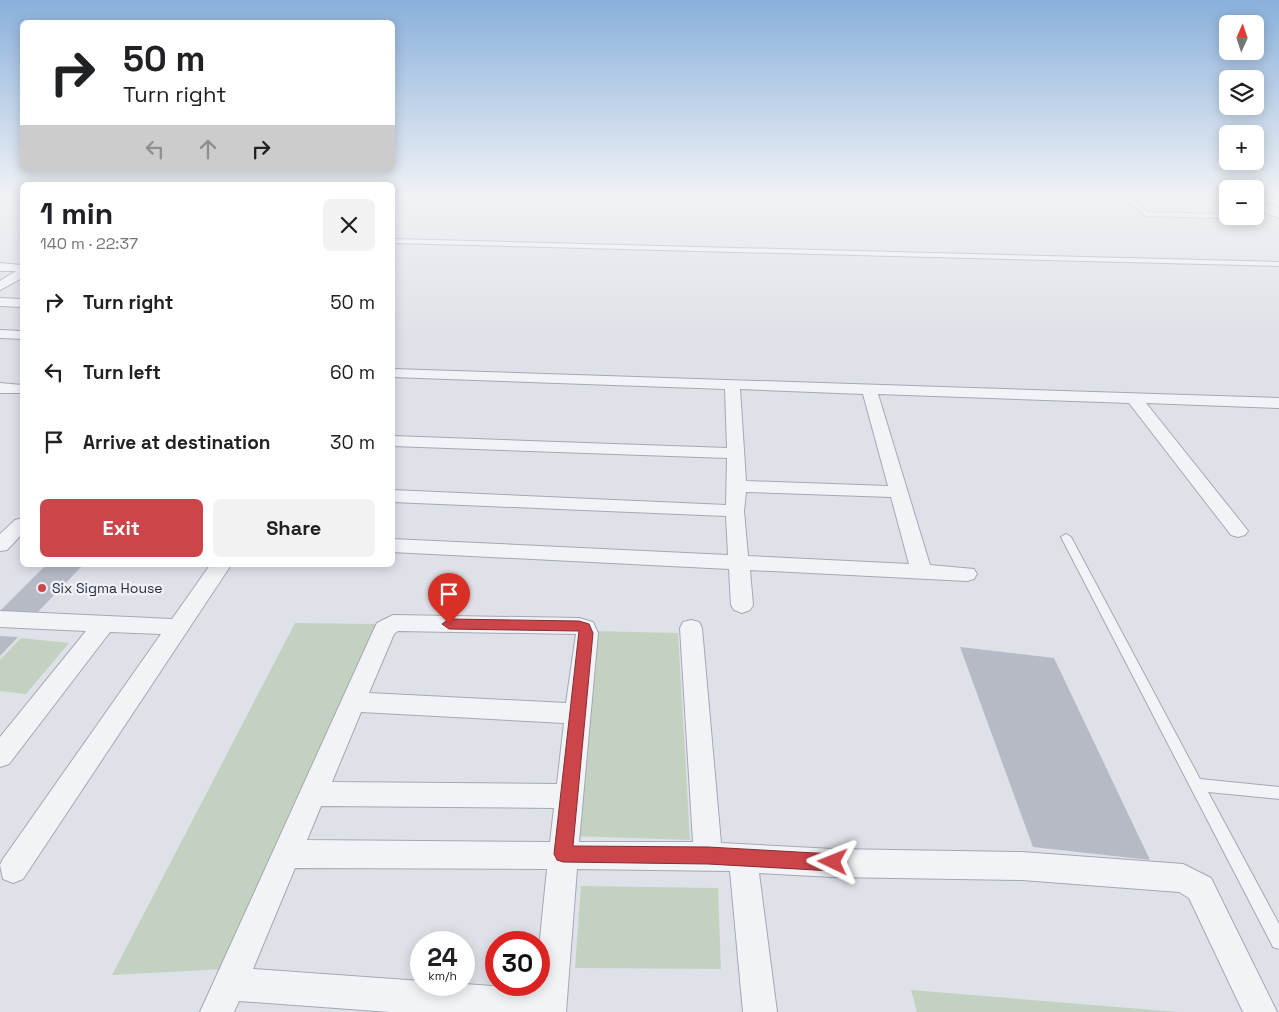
<!DOCTYPE html>
<html lang="en">
<head>
<meta charset="utf-8">
<style>
	:root { --surface:#fff; --page:#f2f2f2; --text:#202124; --muted:#757577; --accent:#cc454b }
	body { margin:0; font-family:"Space Grotesk",sans-serif; background:var(--page); color:var(--text); height:100vh; display:flex; flex-direction:column; font-size:19px; white-space:nowrap }
	* { box-sizing:border-box; margin:0 }
	p { font-size:16px; color:var(--muted) }
	.icon { flex:none; width:28px; height:28px; fill:none; stroke:currentColor; stroke-width:2; stroke-linecap:round; stroke-linejoin:round }
	.map { position:relative; flex:1; overflow:hidden }
	.drawer { position:absolute; left:20px; top:182px; width:375px; height:385px; display:flex; flex-direction:column; background:var(--surface); border-radius:8px; box-shadow:0 2px 12px #0003 }
	.drawer>* { flex:none }
	.guide { position:absolute; left:20px; top:20px; width:375px; height:152px; border-radius:8px; box-shadow:0 2px 12px #0003; background:#fff; color:var(--text); overflow:hidden }
	.needle { width:32px; rotate:3deg }
	.tools { position:absolute; left:1219px; top:15px; display:grid; gap:10px }
	.tools a { display:grid; place-items:center; width:45px; height:45px; border-radius:8px; background:var(--surface); box-shadow:0 2px 12px #0003; font-size:25px }
	.speed { position:absolute; left:410px; top:931px; display:flex; gap:10px; font-size:25px; font-weight:700; text-align:center }
	.speed>* { display:grid; place-content:center; width:65px; height:65px; border-radius:50%; background:var(--surface); box-shadow:0 2px 12px #0003; line-height:1 }
	.speed small { font-size:12px; font-weight:400 }
	.speed .limit { border:8px solid #d22; background:#fff; color:#111 }
	.pin { position:absolute; display:grid; place-items:center; width:42px; height:42px; color:#fff; margin:-51px -21px; border-radius:50% 50% 50% 0; rotate:-45deg; box-shadow:0 0 5px #0007 }
	.pin .icon { rotate:45deg }
	.me { position:absolute; width:55px; margin:-28px; rotate:272deg; stroke-linejoin:round; filter:drop-shadow(0 0 4px #0008) }
	.turn { display:flex; align-items:center; gap:18px; height:105px; padding:0 20px; font-size:22px }
	.turn .icon { width:65px; height:65px; stroke-width:2.5 }
	.turn b { display:block; font-size:35px; line-height:42px }
	.lanes { display:flex; align-items:center; height:48px; padding:0 20px; background:#0003; justify-content:center; gap:25px; direction:ltr }
	.lanes .off { opacity:.35 }
	.round { display:grid; place-items:center; flex:none; width:52px; height:52px; border-radius:8px; background:var(--page) }
	.summary { display:flex; align-items:center; justify-content:space-between; height:85px; padding:0 20px }
	h1 { font-size:30px; font-weight:600; line-height:38px }
	.button { display:flex; gap:10px; margin-top:auto; padding:10px 20px }
	.button a { flex:1; height:58px; border-radius:8px; background:var(--accent); color:#fff; font-size:20px; font-weight:600; line-height:58px; text-align:center }
	.button a+a { background:var(--page); color:var(--text) }
	ul { padding:0; list-style:none }
	li { display:flex; align-items:center; gap:15px; height:70px; padding:0 20px }
	li div { flex:1 }
	li b { display:block; font-size:19px }
	li em { font-style:normal }
	.map>svg:first-child { display:block }
	.green { fill:#c3d2c0 }
	.building { fill:#b6bac5 }
	.lines { fill:none; stroke-linecap:round; stroke-linejoin:round }
	.service-casing { stroke:#a4a8b2; stroke-width:2 }
	.minor-casing { stroke:#a4a8b2; stroke-width:2 }
	.tertiary-casing { stroke:#a4a8b2; stroke-width:2 }
	.trunk-casing { stroke:#868d9e; stroke-width:1 }
	.service { fill:#f1f3f6; fill-rule:evenodd }
	.minor { fill:#f1f3f6; fill-rule:evenodd }
	.tertiary { fill:#f1f3f6; fill-rule:evenodd }
	.trunk { fill:#fff; fill-rule:evenodd }
	.route { fill:#cc454b; stroke:#852d31 }
	.poi-dot { fill:#cc454b; stroke:#eef0f5; stroke-width:2 }
	.labels { text-anchor:middle; dominant-baseline:central; stroke-width:5; stroke-linejoin:round; paint-order:stroke }
	.poi-label { font-size:14px; fill:#282e3f; stroke:#eef0f5; text-anchor:start }
</style>
</head>
<body>
<div class="map">
<svg width="1279" height="1012" viewBox="0 0 1279 1012">
	<rect width="100%" height="100%" fill="#dfe1e8"/>
	<g class="green">
		<polygon points="295,623 377,624 225,969 112,975"/>
		<polygon points="592,631 678,633 690,840 572,836"/>
		<polygon points="21,638 69,643 26,694 0,691 0,660"/>
		<polygon points="581,886 718,888 721,969 575,968"/>
		<polygon points="911,990 1178,1012 917,1012"/>
	</g>
	<g class="building">
		<polygon points="46,565 83,565 35,615 0,614 0,611"/>
		<polygon points="0,636 18,637 0,656"/>
		<polygon points="960,647 1054,658 1150,860 1033,847"/>
	</g>
	<g class="lines">
		<g class="service-casing">
			<g id="service">
				<polygon points="1123,196 1129,196 1147,212 1221,214 1224,216 1221,218 1146,216"/>
				<polygon points="392,239 1279,262 1279,266 392,243"/>
				<polygon points="1066,534 1071,537 1200,779 1279,787 1279,799 1208,792 1279,924 1279,949 1273,947 1061,537"/>
			</g>
		</g>
		<g class="minor-casing">
			<g id="minor">
				<polygon points="4,197 22,198 22,204 1,202 1,198"/>
				<polygon points="0,263 22,265 22,278 0,290 0,281 16,271 0,271"/>
				<polygon points="0,298 22,299 22,307 0,306"/>
				<polygon points="0,330 22,331 22,339 0,338"/>
				<path d="M392,369L1279,398V408L1146,403L1245,527L1248,531L1245,535L1238,537L1231,535L1129,403L878,394L930,565L974,569L977,574L974,579L967,581L750,570L753,605L750,610L742,613L734,610L731,605L729,569L392,552V539L728,555L726,516L392,502V490L726,505L727,458L392,446V436L727,448L725,389L392,377ZM740,389L863,394L888,486L746,481ZM746,492L891,497L909,564L748,556L744,511Z"/>
				<polygon points="0,383 22,385 22,393 0,393"/>
				<polygon points="22,518 22,534 7,550 0,551 0,534 15,520"/>
				<polygon points="210,565 231,565 23,879 13,883 3,879 0,865 3,859 161,634 110,632 9,764 0,767 0,737 86,631 0,627 0,611 172,619"/>
				<path d="M393,615L579,618L593,622L598,633L579,842H693L680,628L683,622L691,620L699,622L702,628L721,843L833,849L1022,852L1183,864L1211,878L1277,1012H1243L1189,898L1179,892L1022,880L833,877L759,873L777,1012H743L730,871L577,869L566,1012H390L239,1001L234,1012H200L374,629L377,623ZM398,631L576,634L566,703L369,693L394,634ZM361,712L564,723L557,784L332,782ZM321,806L554,808L550,842L307,840ZM295,868L547,869L539,948V985H535L534,989L464,984L421,985V981L253,969Z"/>
			</g>
		</g>
		<g class="tertiary-casing">
			<polygon id="tertiary" points="1255,200 1279,209 1279,218 1255,209"/>
		</g>
		<g class="trunk-casing">
			<polygon id="trunk" points="1260,196 1279,196 1279,206"/>
		</g>
		<use href="#service" class="service"/>
		<use href="#minor" class="minor"/>
		<use href="#tertiary" class="tertiary"/>
		<use href="#trunk" class="trunk"/>
	</g>
	<linearGradient id="sky" x2="0" y2="1"><stop stop-color="#89b0db"/><stop offset="0.58" stop-color="#f1f2f5"/><stop offset="1" stop-color="#f1f2f5" stop-opacity="0"/></linearGradient>
	<rect width="1279" height="338" fill="url(#sky)"/>
	<polygon class="route" points="449,619 579,621 589,624 593,633 573,846 708,847 833,854 839,857 842,862 839,868 833,871 708,864 563,862 557,860 554,854 579,631 449,629 442,624"/>
	<circle class="poi-dot" cx="42" cy="588" r="5"/>
	<g class="labels">
		<g class="poi-label">
			<text x="52" y="588">Six Sigma House</text>
		</g>
	</g>
</svg>
<div class="tools">
<a><svg class="needle" viewBox="-14 -14 28 28"><path d="M0-13l5 13h-10z" fill="#e53935"/><path d="M0 13l5-13h-10z" fill="#757577"/></svg></a>
<a><svg class="icon" aria-label="layers" viewBox="0 0 24 24"><path d="M12 4l9 5-9 5-9-5zM3 14l9 5 9-5"/></svg></a>
<a>+</a>
<a>−</a>
</div>
<div class="speed"><div>24<small>km/h</small></div><div class="limit">30</div></div>
<div class="pin" style="left:449px;top:624px;background:#d93025"><svg class="icon" aria-label="arrive" viewBox="0 0 24 24"><path d="M6 21V4h12l-3 4 3 4H6"/></svg></div>
<svg class="me" style="left:833px;top:862px" viewBox="-20 -20 40 40"><path d="M0-17L14 15 0 8-14 15z" fill="#cc454b" stroke="#fff" stroke-width="4"/></svg>
<div class="guide">
<div class="turn"><svg class="icon" aria-label="right" viewBox="0 0 24 24"><path d="M7 20v-9h11M14 6l5 5-5 5"/></svg><div><b>50 m</b>Turn right</div></div>
<div class="lanes"><svg class="icon off" aria-label="left" viewBox="0 0 24 24"><path d="M17 20v-9H6M10 6l-5 5 5 5"/></svg><svg class="icon off" aria-label="ahead" viewBox="0 0 24 24"><path d="M12 20V5M6 11l6-6 6 6"/></svg><svg class="icon" aria-label="right" viewBox="0 0 24 24"><path d="M7 20v-9h11M14 6l5 5-5 5"/></svg></div>
</div>
<section class="drawer">
<div class="summary"><div><h1>1 min</h1><p>140 m · 22:37</p></div><a class="round"><svg class="icon" aria-label="close" viewBox="0 0 24 24"><path d="M6 6l12 12M18 6L6 18"/></svg></a></div>
<ul>
<li><svg class="icon" aria-label="right" viewBox="0 0 24 24"><path d="M7 20v-9h11M14 6l5 5-5 5"/></svg><div><b>Turn right</b></div><em>50 m</em></li>
<li><svg class="icon" aria-label="left" viewBox="0 0 24 24"><path d="M17 20v-9H6M10 6l-5 5 5 5"/></svg><div><b>Turn left</b></div><em>60 m</em></li>
<li><svg class="icon" aria-label="arrive" viewBox="0 0 24 24"><path d="M6 21V4h12l-3 4 3 4H6"/></svg><div><b>Arrive at destination</b></div><em>30 m</em></li>
</ul>
<div class="button"><a>Exit</a><a>Share</a></div>
</section>
</div>
</body>
</html>
